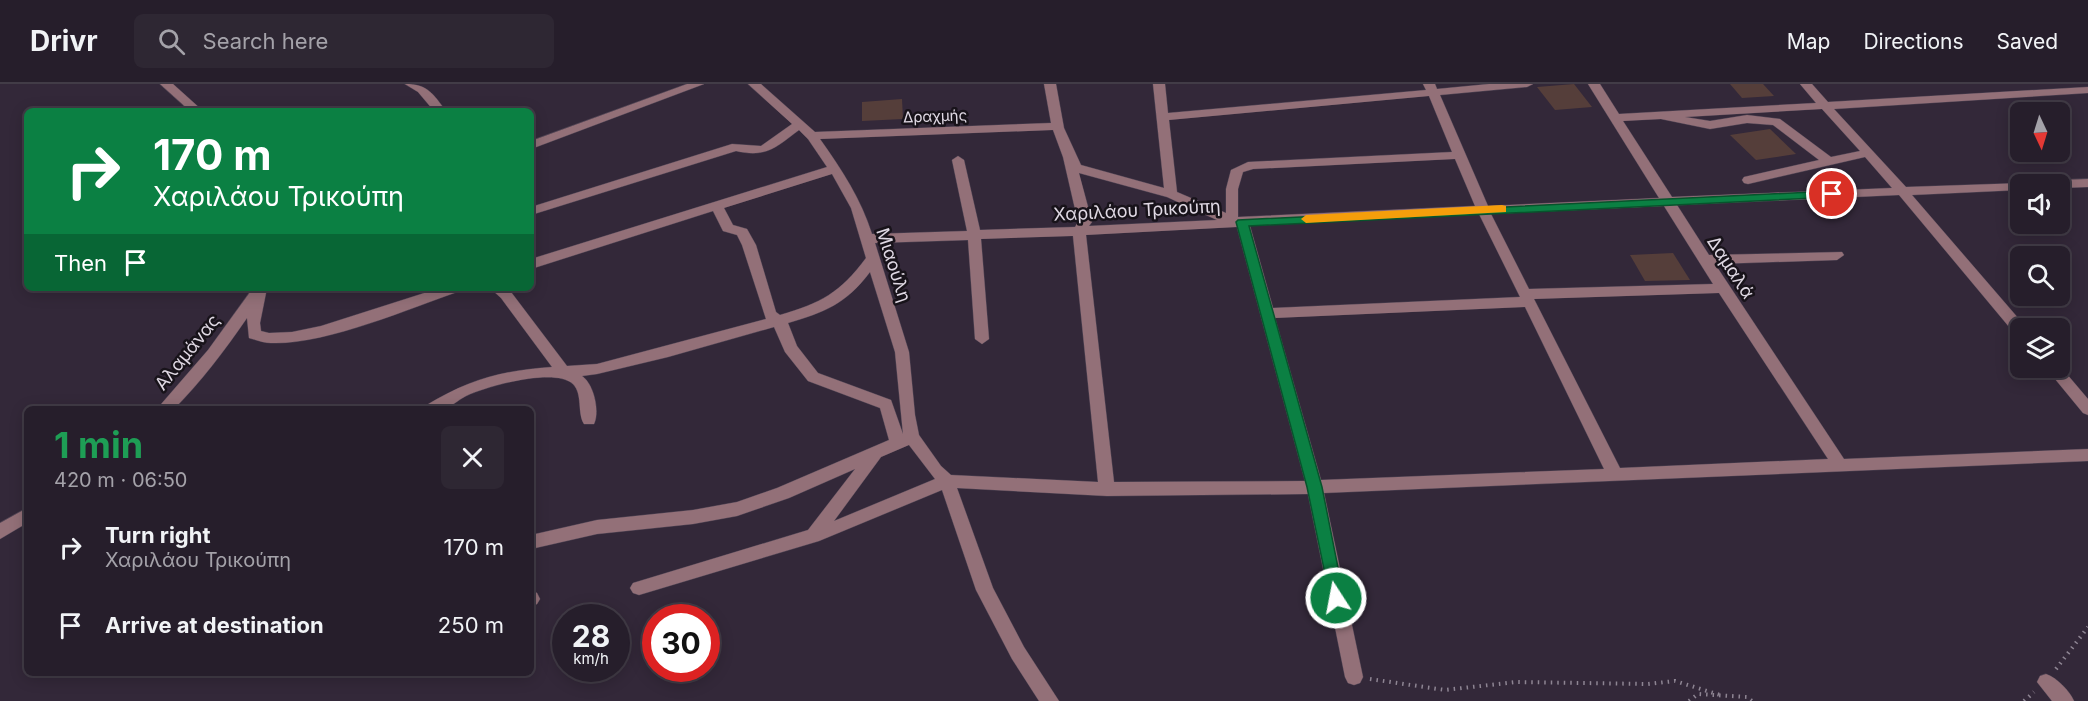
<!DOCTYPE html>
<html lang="en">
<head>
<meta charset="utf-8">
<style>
	:root { --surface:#261e2b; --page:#2e2733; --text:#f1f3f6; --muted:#a4a2a9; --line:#423c47 }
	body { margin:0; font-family:Inter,sans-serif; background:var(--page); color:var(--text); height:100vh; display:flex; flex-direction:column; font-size:22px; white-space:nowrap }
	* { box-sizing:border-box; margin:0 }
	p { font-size:20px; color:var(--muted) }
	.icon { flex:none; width:33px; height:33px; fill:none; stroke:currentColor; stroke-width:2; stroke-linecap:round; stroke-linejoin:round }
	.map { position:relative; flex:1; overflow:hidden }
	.drawer { position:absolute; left:24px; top:322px; width:510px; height:270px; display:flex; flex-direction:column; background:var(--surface); border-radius:9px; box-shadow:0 3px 15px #0003,0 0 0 2px var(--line) }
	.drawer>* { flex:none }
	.banner { position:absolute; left:24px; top:24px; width:510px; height:183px; border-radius:9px; box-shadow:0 3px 15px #0003,0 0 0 2px var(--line); background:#0b8043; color:#fff; overflow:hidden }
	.needle { width:39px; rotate:176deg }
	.tools { position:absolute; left:2010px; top:18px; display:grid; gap:12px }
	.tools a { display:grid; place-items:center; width:60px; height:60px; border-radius:9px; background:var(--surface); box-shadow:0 3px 15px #0003,0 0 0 2px var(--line); font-size:30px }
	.speed { position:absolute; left:552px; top:520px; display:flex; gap:12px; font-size:30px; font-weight:700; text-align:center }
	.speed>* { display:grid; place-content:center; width:78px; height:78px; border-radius:50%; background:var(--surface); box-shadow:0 3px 15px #0003,0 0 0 2px var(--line); line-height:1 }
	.speed small { font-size:15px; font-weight:400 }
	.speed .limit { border:9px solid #d22; background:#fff; color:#111 }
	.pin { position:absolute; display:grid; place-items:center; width:51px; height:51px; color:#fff; margin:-26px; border:3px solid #fff; border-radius:50%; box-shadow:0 2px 6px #0007 }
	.me { position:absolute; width:66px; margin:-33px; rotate:349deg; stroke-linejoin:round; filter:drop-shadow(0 0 4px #0008) }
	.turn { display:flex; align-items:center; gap:21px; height:126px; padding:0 30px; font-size:27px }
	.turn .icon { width:78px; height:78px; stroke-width:2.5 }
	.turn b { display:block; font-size:42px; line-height:51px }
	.then { display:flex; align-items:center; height:57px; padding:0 30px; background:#0003; gap:12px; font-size:22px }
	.round { display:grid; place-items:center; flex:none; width:63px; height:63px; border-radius:9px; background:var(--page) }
	.headline { display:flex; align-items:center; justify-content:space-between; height:102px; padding:0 30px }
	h1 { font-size:36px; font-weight:700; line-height:45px; color:#1e9e55 }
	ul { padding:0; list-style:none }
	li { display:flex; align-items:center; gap:18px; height:78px; padding:0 30px }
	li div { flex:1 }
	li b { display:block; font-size:22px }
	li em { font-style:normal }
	header { display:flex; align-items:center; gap:36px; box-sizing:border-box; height:84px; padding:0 30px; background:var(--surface); border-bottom:2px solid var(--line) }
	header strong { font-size:28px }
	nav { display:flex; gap:33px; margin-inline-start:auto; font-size:21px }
	.search { width:420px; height:54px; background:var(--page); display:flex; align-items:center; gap:15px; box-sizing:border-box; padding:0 21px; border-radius:9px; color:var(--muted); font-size:22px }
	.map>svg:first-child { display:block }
	.building { fill:#553e3a }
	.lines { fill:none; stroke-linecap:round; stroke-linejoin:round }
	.minor-casing { stroke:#4f4454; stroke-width:1 }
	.path { stroke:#8e8593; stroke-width:4; stroke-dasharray:1.5 5; stroke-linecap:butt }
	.minor { fill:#937078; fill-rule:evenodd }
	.route { fill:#0b8043; stroke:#07532c; stroke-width:1.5 }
	.slow { fill:#f59e0b }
	.labels { text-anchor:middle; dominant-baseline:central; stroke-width:5; stroke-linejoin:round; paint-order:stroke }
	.far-street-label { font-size:15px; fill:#e0d9e4; stroke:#18131a }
	.street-label { font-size:18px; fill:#e0d9e4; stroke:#18131a }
</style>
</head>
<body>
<header>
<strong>Drivr</strong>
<div class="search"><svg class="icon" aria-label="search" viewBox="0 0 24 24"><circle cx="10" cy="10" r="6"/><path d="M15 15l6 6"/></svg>Search here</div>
<nav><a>Map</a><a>Directions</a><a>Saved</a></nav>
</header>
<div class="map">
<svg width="2088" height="617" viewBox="0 0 2088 617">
	<rect width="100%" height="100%" fill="#332839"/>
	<g class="building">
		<polygon points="1574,0 1592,23 1555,26 1537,3"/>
		<polygon points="1730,0 1763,0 1774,12 1742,14"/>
		<polygon points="902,15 903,35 862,37 862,18"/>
		<polygon points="1770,45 1796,70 1756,76 1730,51"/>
		<polygon points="1673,169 1690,196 1645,197 1630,171"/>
	</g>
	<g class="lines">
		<g class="minor-casing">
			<g id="minor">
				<polygon points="160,0 173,0 203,27 190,27"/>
				<path d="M405,0C428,0 433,10 446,27H434L418,8Z"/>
				<polygon points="687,0 704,0 531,65 531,57"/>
				<path d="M748,0H761L815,48L1051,39L1044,0H1056L1064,44L1081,81L1164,104L1153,0H1165L1168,29L1426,6L1423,0H1435L1437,5L1489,0H1533L1527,3L1440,11L1488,122L1659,114L1588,0H1600L1619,30L1816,19L1800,0H1812L1828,18L2088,3V9L1834,25L1906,103L2024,99L2020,100V106L1912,111L2025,242L2026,244H2020V251L2015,250L1899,111L1677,121L1709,171L1842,168L1844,171L1837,176L1715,180L1844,375L2088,365V377L1324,409L1363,593L1360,599L1354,601L1348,599L1345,593L1308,410L1107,412L957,404L993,504L1024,563L1059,617H1039L1012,575L976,506L942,406L819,457L639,511L633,509L630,504L633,499L808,446L855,385L789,414L737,432L693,440L597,450L531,465V451L597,436L693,426L737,418L777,404L889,356L880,324L808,297L785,268L774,243L668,273L597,290L582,292C594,300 600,328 594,340H584C577,329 583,310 573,300C555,283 487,302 466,312C458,316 450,324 441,326C436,327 429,326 423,326L425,322C470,295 500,287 552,283L501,214L490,204H506L511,208L567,282L597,280L766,235L742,161L737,151L723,147L713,127L531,185V175L827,83L808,55L799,46C776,63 767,74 736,67L531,131V123L732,60L761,62L792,40ZM1429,12L1452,68L1248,78L1231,86L1226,105V129L1177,108L1169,36ZM1822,25L1860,67L1831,73L1780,35L1747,31L1710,37L1685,33ZM1661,35L1710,45L1747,39L1773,41L1819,76L1744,93L1742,96L1744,99L1748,100L1865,73L1892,104L1672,113L1623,37ZM1053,46L1063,73L1078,138L1075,143L980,146L964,76L958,72L952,76L967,147L872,150C861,115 842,86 820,55ZM1455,75L1475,122L1238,133V105L1243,88L1253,85ZM1079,89L1167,113L1217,136L1089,142L1092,138ZM832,90L851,124L866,174C840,209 821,219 780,231L776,228L756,161L747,145L733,141L724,124ZM1664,122L1713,200L1529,205L1491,130ZM1479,130L1520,213L1273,224L1250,142ZM1237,143L1305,397L1114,398L1086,151ZM1073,152L1098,398L951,391L941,382L919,351L915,331L909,268L875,159L968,156L975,255L982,260L989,255L981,155ZM870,188L895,268L903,350L891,316L818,289L797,262L788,239C825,228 846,220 870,188ZM1719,209L1828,375L1620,384L1534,215ZM1525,223L1604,385L1321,396L1275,234ZM909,361L935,395L834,437L881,373Z"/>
				<polygon points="2088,95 2088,103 2060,104 2060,100 2051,100 2057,96"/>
				<path d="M253,204H267L260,239L261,247L269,249L292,248L321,242L440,204H462L460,207C408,225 325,261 271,259C264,259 256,256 249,254L247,234C225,266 201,298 173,326H156L208,266Z"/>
				<polygon points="2060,282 2088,315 2088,331 2083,329 2046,284 2060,284"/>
				<polygon points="27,424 27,439 0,455 0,439"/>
				<polygon points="531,506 537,509 540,515 537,520 531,523"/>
				<path d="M2046,590C2057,594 2069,606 2074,617H2052L2037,598L2040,592Z"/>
			</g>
		</g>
		<g class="path">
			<polyline points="2056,585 2088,543"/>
			<polyline points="1370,595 1445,606 1516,598 1648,600 1675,597 1720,611"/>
			<polyline points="1689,617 1698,610 1747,613 1752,617"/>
			<polyline points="2024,617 2034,608"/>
		</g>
		<use href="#minor" class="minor"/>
	</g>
	<polygon class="route" points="1832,107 1838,110 1836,113 1249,142 1322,403 1344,514 1342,519 1336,521 1331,519 1307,403 1236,138 1238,136"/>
	<polygon class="slow" points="1502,121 1506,122 1506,128 1306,139 1301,135 1306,131"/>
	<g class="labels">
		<g class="far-street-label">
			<text transform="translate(935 32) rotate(-2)">Δραχμής</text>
		</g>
		<g class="street-label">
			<text transform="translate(1137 126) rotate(-3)">Χαριλάου Τρικούπη</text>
			<text transform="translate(894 181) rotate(72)">Μιαούλη</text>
			<text transform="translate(1731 183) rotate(57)">Δαμαλά</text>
			<text transform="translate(187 268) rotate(-51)">Αλαμάνας</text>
		</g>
	</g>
</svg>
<div class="tools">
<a><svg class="needle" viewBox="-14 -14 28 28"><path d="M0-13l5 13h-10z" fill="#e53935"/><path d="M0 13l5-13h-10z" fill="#a4a2a9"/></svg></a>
<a><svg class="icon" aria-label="sound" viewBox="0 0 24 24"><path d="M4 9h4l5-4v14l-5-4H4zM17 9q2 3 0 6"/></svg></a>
<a><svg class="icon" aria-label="search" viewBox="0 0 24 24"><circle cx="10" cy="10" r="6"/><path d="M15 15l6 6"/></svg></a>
<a><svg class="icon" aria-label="layers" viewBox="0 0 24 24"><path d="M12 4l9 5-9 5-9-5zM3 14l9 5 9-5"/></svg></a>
</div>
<div class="speed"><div>28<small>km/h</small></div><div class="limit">30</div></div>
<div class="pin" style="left:1832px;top:110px;background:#d93025"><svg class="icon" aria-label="arrive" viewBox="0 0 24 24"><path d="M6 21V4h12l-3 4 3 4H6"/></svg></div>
<svg class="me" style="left:1336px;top:514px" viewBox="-20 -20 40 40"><circle r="17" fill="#0b8043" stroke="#fff" stroke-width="3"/><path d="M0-11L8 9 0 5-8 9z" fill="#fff"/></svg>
<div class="banner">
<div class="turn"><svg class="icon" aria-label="right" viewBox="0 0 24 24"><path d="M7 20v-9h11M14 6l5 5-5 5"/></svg><div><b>170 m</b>Χαριλάου Τρικούπη</div></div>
<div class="then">Then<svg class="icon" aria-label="arrive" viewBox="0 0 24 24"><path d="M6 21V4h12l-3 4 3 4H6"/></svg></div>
</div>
<section class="drawer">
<div class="headline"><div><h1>1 min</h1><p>420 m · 06:50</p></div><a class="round"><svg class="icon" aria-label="close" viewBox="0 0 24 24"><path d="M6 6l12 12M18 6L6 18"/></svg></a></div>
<ul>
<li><svg class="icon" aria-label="right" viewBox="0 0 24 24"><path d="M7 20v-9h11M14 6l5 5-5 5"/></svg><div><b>Turn right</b><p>Χαριλάου Τρικούπη</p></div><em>170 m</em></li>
<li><svg class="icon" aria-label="arrive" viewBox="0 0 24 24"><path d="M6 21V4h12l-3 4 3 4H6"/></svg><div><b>Arrive at destination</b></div><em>250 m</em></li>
</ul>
</section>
</div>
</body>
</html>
